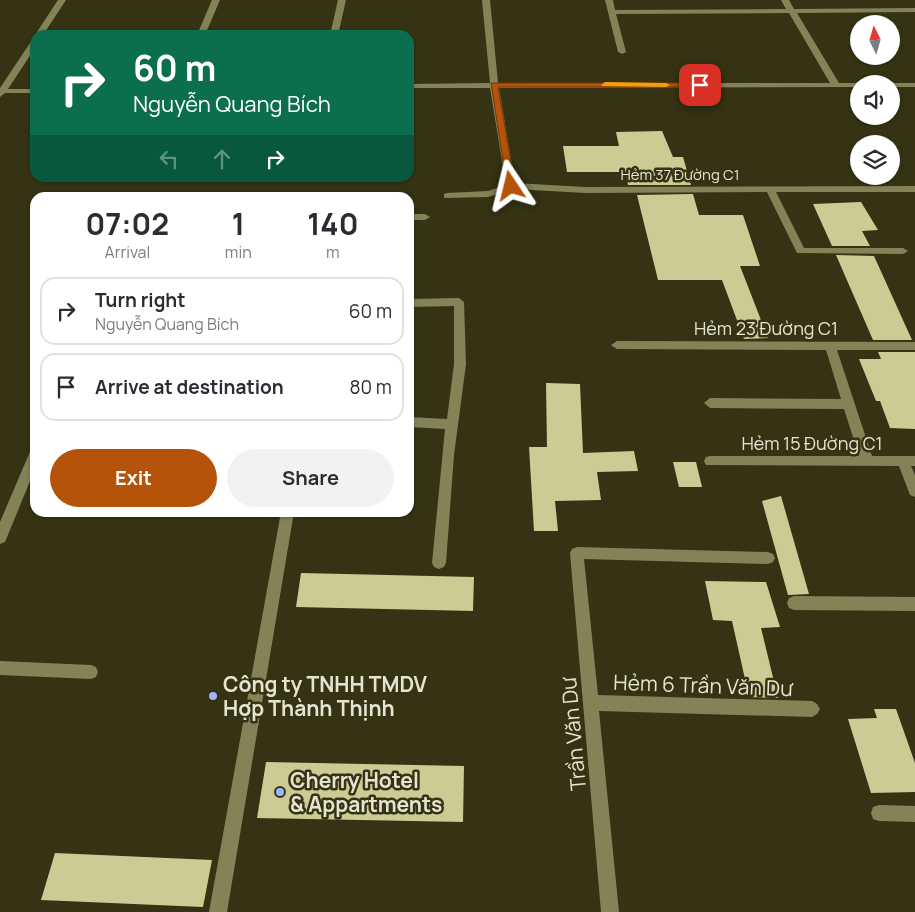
<!DOCTYPE html>
<html lang="en">
<head>
<meta charset="utf-8">
<style>
	:root { --surface:#fff; --page:#f2f2f3; --text:#2b2b33; --muted:#7c7c81; --line:#e1e1e2; --accent:#b45309 }
	body { margin:0; font-family:Manrope,sans-serif; background:var(--page); color:var(--text); height:100vh; display:flex; flex-direction:column; font-size:19px; white-space:nowrap }
	* { box-sizing:border-box; margin:0 }
	p { font-size:16px; color:var(--muted) }
	.icon { flex:none; width:28px; height:28px; fill:none; stroke:currentColor; stroke-width:2; stroke-linecap:round; stroke-linejoin:round }
	.map { position:relative; flex:1; overflow:hidden }
	.side { position:absolute; left:30px; top:192px; width:384px; height:325px; display:flex; flex-direction:column; background:var(--surface); border-radius:15px; box-shadow:0 1px 4px #0004 }
	.side>* { flex:none }
	.hud { position:absolute; left:30px; top:30px; width:384px; height:152px; border-radius:15px; box-shadow:0 1px 4px #0004; background:#0b6e4f; color:#fff; overflow:hidden }
	.needle { width:32px; rotate:355deg }
	.buttons { position:absolute; left:850px; top:15px; display:grid; gap:10px }
	.buttons a { display:grid; place-items:center; width:50px; height:50px; border-radius:50%; background:var(--surface); box-shadow:0 1px 4px #0004; font-size:25px }
	.pin { position:absolute; display:grid; place-items:center; width:42px; height:42px; color:#fff; margin:-21px; border-radius:10px; box-shadow:0 2px 8px #0006 }
	.me { position:absolute; width:55px; margin:-28px; rotate:350deg; stroke-linejoin:round; filter:drop-shadow(0 0 4px #0008) }
	.turn { display:flex; align-items:center; gap:18px; height:105px; padding:0 20px; font-size:22px }
	.turn .icon { width:65px; height:65px; stroke-width:2.5 }
	.turn b { display:block; font-size:35px; line-height:42px }
	.lanes { display:flex; align-items:center; height:48px; padding:0 20px; background:#0003; justify-content:center; gap:25px; direction:ltr }
	.lanes .off { opacity:.35 }
	.eta { display:flex; justify-content:space-evenly; align-items:center; height:85px; text-align:center }
	.eta b { font-size:30px; font-weight:700; line-height:35px }
	.action { display:flex; gap:10px; margin-top:auto; padding:10px 20px }
	.action a { flex:1; height:58px; border-radius:30px; background:var(--accent); color:#fff; font-size:20px; font-weight:700; line-height:58px; text-align:center }
	.action a+a { background:var(--page); color:var(--text) }
	ul { padding:0; list-style:none }
	li { display:flex; align-items:center; gap:15px; height:68px; margin:0 10px 8px; padding:0 10px; border:2px solid var(--line); border-radius:15px }
	li div { flex:1 }
	li b { display:block; font-size:19px }
	li em { font-style:normal }
	.map>svg:first-child { display:block }
	.building { fill:#cdcb94 }
	.lines { fill:none; stroke-linecap:round; stroke-linejoin:round }
	.minor { fill:#848358; fill-rule:evenodd }
	.route { fill:#b45309; stroke:#753606 }
	.slow { fill:#f59e0b }
	.poi-dot { fill:#9eb4fd; stroke:#353313; stroke-width:2 }
	.labels { text-anchor:middle; dominant-baseline:central; stroke-width:5; stroke-linejoin:round; paint-order:stroke }
	.far-street-label { font-size:15px; fill:#e4e4d2; stroke:#353313 }
	.street-label { font-size:18px; fill:#e4e4d2; stroke:#353313 }
	.near-poi-label { font-size:21px; font-weight:bold; fill:#e4e4d2; stroke:#353313; text-anchor:start }
	.near-street-label { font-size:21px; fill:#e4e4d2; stroke:#353313 }
</style>
</head>
<body>
<div class="map">
<svg width="915" height="912" viewBox="0 0 915 912">
	<rect width="100%" height="100%" fill="#353313"/>
	<g class="building">
		<polygon points="662,131 673,157 683,157 691,185 628,185 625,172 567,172 563,146 619,146 616,132"/>
		<polygon points="693,194 699,215 743,215 760,266 740,266 768,338 744,339 722,280 658,280 637,195"/>
		<polygon points="861,202 878,230 862,231 870,246 832,246 813,204"/>
		<polygon points="836,255 874,256 912,340 873,340"/>
		<polygon points="878,352 915,352 915,429 890,428 880,401 876,401 859,359 881,359"/>
		<polygon points="546,383 580,384 583,453 634,451 638,471 597,472 601,500 555,501 558,531 534,531 529,447 547,447"/>
		<polygon points="673,462 696,462 702,487 679,487"/>
		<polygon points="781,496 809,594 788,595 762,501"/>
		<polygon points="301,573 474,577 473,611 296,607"/>
		<polygon points="705,581 766,582 780,627 761,628 778,698 749,697 732,621 713,620"/>
		<polygon points="874,709 896,709 915,763 915,792 871,793 848,719 877,718"/>
		<polygon points="266,762 464,766 463,822 257,818"/>
		<polygon points="55,853 212,860 203,907 41,900"/>
	</g>
	<g class="lines">
		<g class="minor">
			<polygon points="58,0 66,0 43,35 35,35"/>
			<polygon points="212,0 220,0 205,35 197,35"/>
			<polygon points="338,0 346,0 338,35 330,35"/>
			<polygon points="482,0 490,0 498,83 830,83 789,13 616,14 626,52 622,54 618,52 605,0 613,0 615,10 786,9 781,0 789,0 794,9 915,8 915,12 797,13 839,83 862,83 859,84 859,87 499,88 515,183 585,187 915,186 915,192 776,192 804,248 903,248 908,251 903,254 797,253 767,192 585,193 513,189 488,197 444,198 444,194 447,193 488,191 506,185 490,88 409,88 409,84 490,83"/>
			<polygon points="32,40 35,40 35,48 8,89 35,89 35,93 5,93 0,97 0,88"/>
			<polygon points="891,83 915,83 915,87 891,87 891,84 888,84"/>
			<polygon points="409,214 425,214 430,217 425,220 409,220"/>
			<polygon points="459,298 464,302 466,364 454,455 446,563 444,567 439,569 434,567 432,563 445,429 409,427 409,417 447,419 454,364 454,306 409,307 409,299"/>
			<polygon points="617,341 915,342 915,350 837,350 872,456 915,456 915,466 911,466 915,475 915,497 910,495 899,466 706,465 704,461 706,457 710,456 859,456 844,409 710,408 704,403 710,398 841,399 826,350 617,349 611,345"/>
			<polygon points="35,449 35,469 5,542 0,544 0,522 29,454 31,450"/>
			<polygon points="281,512 294,512 227,912 209,912"/>
			<polygon points="577,547 768,552 773,554 775,558 773,562 768,564 584,559 598,695 812,701 817,704 820,709 817,714 812,717 599,711 619,912 601,912 570,553 572,549"/>
			<polygon points="794,596 915,597 915,611 794,610 789,608 787,603 789,598"/>
			<polygon points="0,661 91,665 96,667 98,672 96,677 91,679 0,675"/>
			<polygon points="879,805 915,806 915,822 879,821 873,819 871,813 873,807"/>
		</g>
	</g>
	<polygon class="route" points="491,83 700,83 703,85 700,87 498,87 515,186 511,189 507,186"/>
	<polygon class="slow" points="605,82 666,83 670,85 666,87 602,86 601,85"/>
	<g class="poi-dot">
		<circle cx="213" cy="696" r="5"/>
		<circle cx="280" cy="792" r="5"/>
	</g>
	<g class="labels">
		<g class="far-street-label">
			<text x="680" y="174">Hẻm 37 Đường C1</text>
		</g>
		<g class="street-label">
			<text x="766" y="328">Hẻm 23 Đường C1</text>
			<text x="812" y="443">Hẻm 15 Đường C1</text>
		</g>
		<g class="near-poi-label">
			<text x="223" y="684">Công ty TNHH TMDV<tspan x="223" dy="24">Hợp Thành Thịnh</tspan></text>
			<text x="290" y="780">Cherry Hotel<tspan x="290" dy="24">&amp; Appartments</tspan></text>
		</g>
		<g class="near-street-label">
			<text transform="translate(703 685) rotate(2)">Hẻm 6 Trần Văn Dư</text>
			<text transform="translate(573 734) rotate(-95)">Trần Văn Dư</text>
		</g>
	</g>
</svg>
<div class="buttons">
<a><svg class="needle" viewBox="-14 -14 28 28"><path d="M0-13l5 13h-10z" fill="#e53935"/><path d="M0 13l5-13h-10z" fill="#7c7c81"/></svg></a>
<a><svg class="icon" aria-label="sound" viewBox="0 0 24 24"><path d="M4 9h4l5-4v14l-5-4H4zM17 9q2 3 0 6"/></svg></a>
<a><svg class="icon" aria-label="layers" viewBox="0 0 24 24"><path d="M12 4l9 5-9 5-9-5zM3 14l9 5 9-5"/></svg></a>
</div>
<div class="pin" style="left:700px;top:85px;background:#d93025"><svg class="icon" aria-label="arrive" viewBox="0 0 24 24"><path d="M6 21V4h12l-3 4 3 4H6"/></svg></div>
<svg class="me" style="left:511px;top:186px" viewBox="-20 -20 40 40"><path d="M0-17L14 15 0 8-14 15z" fill="#b45309" stroke="#fff" stroke-width="4"/></svg>
<div class="hud">
<div class="turn"><svg class="icon" aria-label="right" viewBox="0 0 24 24"><path d="M7 20v-9h11M14 6l5 5-5 5"/></svg><div><b>60 m</b>Nguyễn Quang Bích</div></div>
<div class="lanes"><svg class="icon off" aria-label="left" viewBox="0 0 24 24"><path d="M17 20v-9H6M10 6l-5 5 5 5"/></svg><svg class="icon off" aria-label="ahead" viewBox="0 0 24 24"><path d="M12 20V5M6 11l6-6 6 6"/></svg><svg class="icon" aria-label="right" viewBox="0 0 24 24"><path d="M7 20v-9h11M14 6l5 5-5 5"/></svg></div>
</div>
<section class="side">
<div class="eta">
<div><b>07:02</b><p>Arrival</p></div>
<div><b>1</b><p>min</p></div>
<div><b>140</b><p>m</p></div>
</div>
<ul>
<li><svg class="icon" aria-label="right" viewBox="0 0 24 24"><path d="M7 20v-9h11M14 6l5 5-5 5"/></svg><div><b>Turn right</b><p>Nguyễn Quang Bích</p></div><em>60 m</em></li>
<li><svg class="icon" aria-label="arrive" viewBox="0 0 24 24"><path d="M6 21V4h12l-3 4 3 4H6"/></svg><div><b>Arrive at destination</b></div><em>80 m</em></li>
</ul>
<div class="action"><a>Exit</a><a>Share</a></div>
</section>
</div>
</body>
</html>
